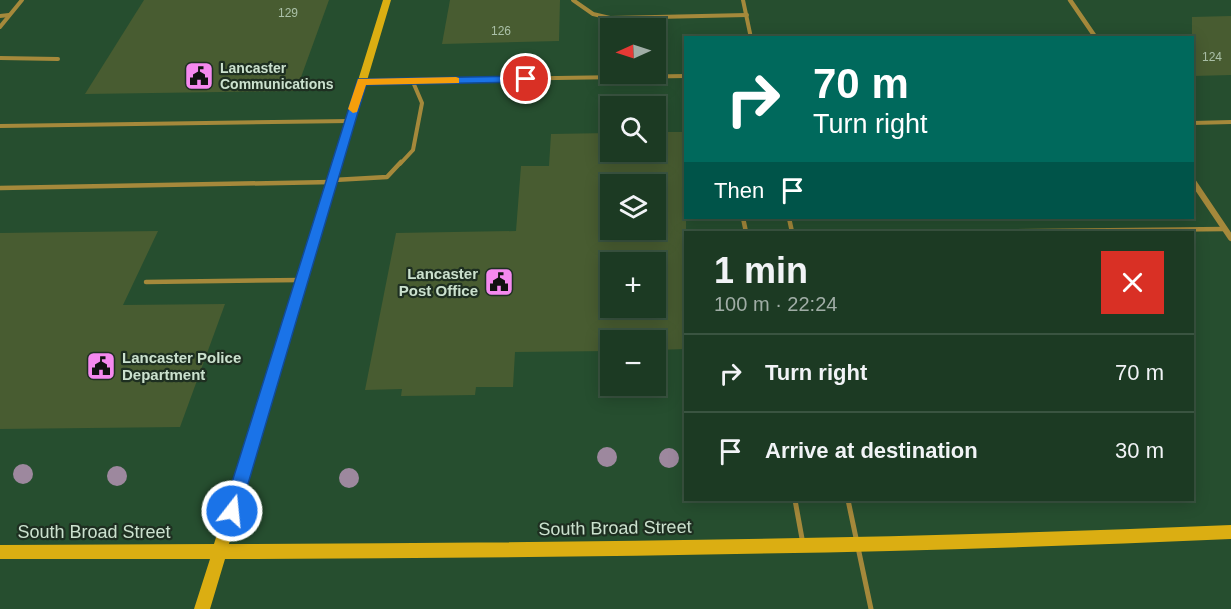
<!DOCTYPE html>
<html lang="en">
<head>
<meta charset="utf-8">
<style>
	:root { --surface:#1c3a23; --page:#25412b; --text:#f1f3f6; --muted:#a0ada6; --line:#3a5441 }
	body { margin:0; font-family:Arial,sans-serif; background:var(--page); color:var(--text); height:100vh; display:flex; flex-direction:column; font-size:22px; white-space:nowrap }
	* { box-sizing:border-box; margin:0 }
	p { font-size:20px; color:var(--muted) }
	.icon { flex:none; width:33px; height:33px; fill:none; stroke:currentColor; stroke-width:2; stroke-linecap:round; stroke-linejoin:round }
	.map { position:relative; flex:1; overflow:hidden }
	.drawer { position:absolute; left:684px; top:231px; width:510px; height:270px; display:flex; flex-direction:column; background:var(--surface); border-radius:0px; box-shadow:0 3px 15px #0003,0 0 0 2px var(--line) }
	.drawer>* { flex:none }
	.guide { position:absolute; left:684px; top:36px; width:510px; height:183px; border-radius:0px; box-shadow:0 3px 15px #0003,0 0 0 2px var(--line); background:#00695c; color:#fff; overflow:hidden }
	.needle { width:39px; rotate:267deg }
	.tools { position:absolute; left:600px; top:18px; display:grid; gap:12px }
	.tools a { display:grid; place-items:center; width:66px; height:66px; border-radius:0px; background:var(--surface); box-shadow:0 3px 15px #0003,0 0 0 2px var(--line); font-size:30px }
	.pin { position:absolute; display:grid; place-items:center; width:51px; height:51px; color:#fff; margin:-26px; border:3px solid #fff; border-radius:50%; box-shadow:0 2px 6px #0007 }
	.me { position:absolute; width:66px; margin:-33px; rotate:16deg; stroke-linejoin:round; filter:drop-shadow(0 0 4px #0008) }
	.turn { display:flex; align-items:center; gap:21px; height:126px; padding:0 30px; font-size:27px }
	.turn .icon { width:78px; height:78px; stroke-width:2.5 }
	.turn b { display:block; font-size:42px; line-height:51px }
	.then { display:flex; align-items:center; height:57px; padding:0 30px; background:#0003; gap:12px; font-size:22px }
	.round { display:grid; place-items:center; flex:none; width:63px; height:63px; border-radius:0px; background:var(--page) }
	.summary { display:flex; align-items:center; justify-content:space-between; height:102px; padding:0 30px }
	h1 { font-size:36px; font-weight:700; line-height:45px }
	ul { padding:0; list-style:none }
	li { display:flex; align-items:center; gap:18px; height:78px; padding:0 30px; border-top:2px solid var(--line) }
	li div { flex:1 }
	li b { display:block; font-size:22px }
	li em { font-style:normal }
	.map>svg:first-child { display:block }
	.building { fill:#485c31; fill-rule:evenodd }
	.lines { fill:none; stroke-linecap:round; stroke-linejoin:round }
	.lane-far2 { stroke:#a5893b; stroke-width:4 }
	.lane-far1 { stroke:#a5893b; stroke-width:4.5 }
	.lane { stroke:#a5893b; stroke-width:5 }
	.street-far1 { stroke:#a5893b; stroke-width:4.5 }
	.street { stroke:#a5893b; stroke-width:6 }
	.secondary { fill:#dbae12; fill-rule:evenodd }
	.tree { fill:#9d889e }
	.route { fill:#1a73e8; stroke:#114b97; stroke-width:1.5 }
	.slow { fill:#f59e0b }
	.labels { text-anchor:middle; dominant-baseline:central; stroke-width:4.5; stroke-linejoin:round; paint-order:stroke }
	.number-label { font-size:12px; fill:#aac0a7 }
	.far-poi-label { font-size:14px; font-weight:bold; fill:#cbe1ce; stroke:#1e2f21; text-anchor:start }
	.poi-label { font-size:15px; font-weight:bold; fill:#cbe1ce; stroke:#1e2f21; text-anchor:end }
	.near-street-label { font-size:18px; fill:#cbe1ce; stroke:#1e2f21 }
</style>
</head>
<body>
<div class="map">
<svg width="1231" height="609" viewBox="0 0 1231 609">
	<rect width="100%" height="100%" fill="#264e2f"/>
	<g class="building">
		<polygon points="144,0 329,0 296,91 85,94"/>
		<polygon points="450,0 560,0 559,41 442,44"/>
		<polygon points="1231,16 1231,75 1192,76 1192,17"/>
		<path d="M656,132H686V349L656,350V340H610V351L515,352L513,387H476L475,395L401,396L402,389L365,390L396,233L516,231L521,166H549L551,134L610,133V152H656ZM610,184H656V230H610ZM610,262H656V308H610Z"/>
		<polygon points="158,231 123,305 225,304 180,427 0,429 0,233"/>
	</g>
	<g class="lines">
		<g class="lane-far2">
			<polyline points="573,0 593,14 610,18 747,15"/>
			<polyline points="743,0 751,38"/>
			<polyline points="0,16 9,15"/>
			<polyline points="0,27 22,0"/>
			<polyline points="0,58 58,59"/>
			<polyline points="362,81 686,76"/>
			<polyline points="1192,123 1231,122"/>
			<polyline points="0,126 350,121"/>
			<polyline points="400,164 413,150 422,103 413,82"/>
		</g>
		<g class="lane-far1">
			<polyline points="334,180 387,177 401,162"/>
			<polyline points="0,188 332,182"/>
			<polyline points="743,218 746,232"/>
			<polyline points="789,218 792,232"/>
			<polyline points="943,232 1225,229"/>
			<polyline points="146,282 302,280"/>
		</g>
		<g class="lane">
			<polyline points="795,500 803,544"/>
			<polyline points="848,500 871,609"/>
		</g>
		<polyline class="street-far1" points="1070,0 1096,38"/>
		<polyline class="street" points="1192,180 1231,238"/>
		<path class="secondary" d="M383,0H391L229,544C563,543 897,539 1231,525V539C896,554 560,558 225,559L210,609H194L210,559H0V545L214,544Z"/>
	</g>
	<g class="tree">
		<circle cx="607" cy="457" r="10"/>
		<circle cx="669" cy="458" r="10"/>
		<circle cx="23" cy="474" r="10"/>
		<circle cx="117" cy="476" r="10"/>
		<circle cx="349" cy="478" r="10"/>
	</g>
	<polygon class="route" points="526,76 532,79 530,82 366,85 240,511 237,517 232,520 226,517 223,511 358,79"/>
	<polygon class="slow" points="456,77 459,78 459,83 366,85 357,112 353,113 348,109 358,79"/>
	<defs>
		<g id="civic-square" transform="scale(1.5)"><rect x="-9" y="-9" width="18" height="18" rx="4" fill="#f589ef" stroke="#1e2f21"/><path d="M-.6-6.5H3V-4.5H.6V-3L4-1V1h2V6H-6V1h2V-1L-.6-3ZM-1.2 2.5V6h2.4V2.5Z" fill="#111"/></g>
	</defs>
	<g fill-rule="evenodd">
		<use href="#civic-square" x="199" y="76"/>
		<use href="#civic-square" x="499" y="282"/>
		<use href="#civic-square" x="101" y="366"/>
	</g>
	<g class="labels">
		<g class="number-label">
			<text x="288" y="13">129</text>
			<text x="501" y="31">126</text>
			<text x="1212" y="57">124</text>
		</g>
		<g class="far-poi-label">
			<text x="220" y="68">Lancaster<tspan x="220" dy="16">Communications</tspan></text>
		</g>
		<g class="poi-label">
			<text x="478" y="273">Lancaster<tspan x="478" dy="17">Post Office</tspan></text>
			<text x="122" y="357" text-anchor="start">Lancaster Police<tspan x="122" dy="17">Department</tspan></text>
		</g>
		<g class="near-street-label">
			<text transform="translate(615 528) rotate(-1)">South Broad Street</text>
			<text x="94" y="532">South Broad Street</text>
		</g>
	</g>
</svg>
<div class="tools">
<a><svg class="needle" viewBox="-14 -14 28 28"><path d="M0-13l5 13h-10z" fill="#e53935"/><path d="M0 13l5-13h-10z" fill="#a0ada6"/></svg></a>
<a><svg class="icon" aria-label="search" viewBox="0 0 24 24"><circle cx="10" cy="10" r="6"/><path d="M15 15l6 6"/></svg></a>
<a><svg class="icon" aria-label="layers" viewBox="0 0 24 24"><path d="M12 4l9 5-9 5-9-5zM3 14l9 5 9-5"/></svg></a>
<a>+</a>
<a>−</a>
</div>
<div class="pin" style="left:526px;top:79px;background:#d93025"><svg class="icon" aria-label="arrive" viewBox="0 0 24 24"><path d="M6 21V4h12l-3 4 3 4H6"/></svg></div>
<svg class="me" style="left:232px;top:511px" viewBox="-20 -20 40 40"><circle r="17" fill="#1a73e8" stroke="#fff" stroke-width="3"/><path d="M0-11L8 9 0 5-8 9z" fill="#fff"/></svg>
<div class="guide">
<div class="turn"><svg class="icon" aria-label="right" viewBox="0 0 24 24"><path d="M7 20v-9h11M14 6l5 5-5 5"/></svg><div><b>70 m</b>Turn right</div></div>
<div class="then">Then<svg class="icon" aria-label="arrive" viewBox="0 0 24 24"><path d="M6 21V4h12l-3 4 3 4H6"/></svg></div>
</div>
<section class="drawer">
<div class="summary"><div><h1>1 min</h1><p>100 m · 22:24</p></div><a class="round" style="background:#d93025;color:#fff"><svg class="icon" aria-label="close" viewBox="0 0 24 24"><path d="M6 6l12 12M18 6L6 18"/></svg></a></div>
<ul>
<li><svg class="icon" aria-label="right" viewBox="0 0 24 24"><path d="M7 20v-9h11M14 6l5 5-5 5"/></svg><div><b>Turn right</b></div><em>70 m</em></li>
<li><svg class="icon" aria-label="arrive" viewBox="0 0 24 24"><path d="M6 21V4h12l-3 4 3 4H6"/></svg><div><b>Arrive at destination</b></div><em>30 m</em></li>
</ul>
</section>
</div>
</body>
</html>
